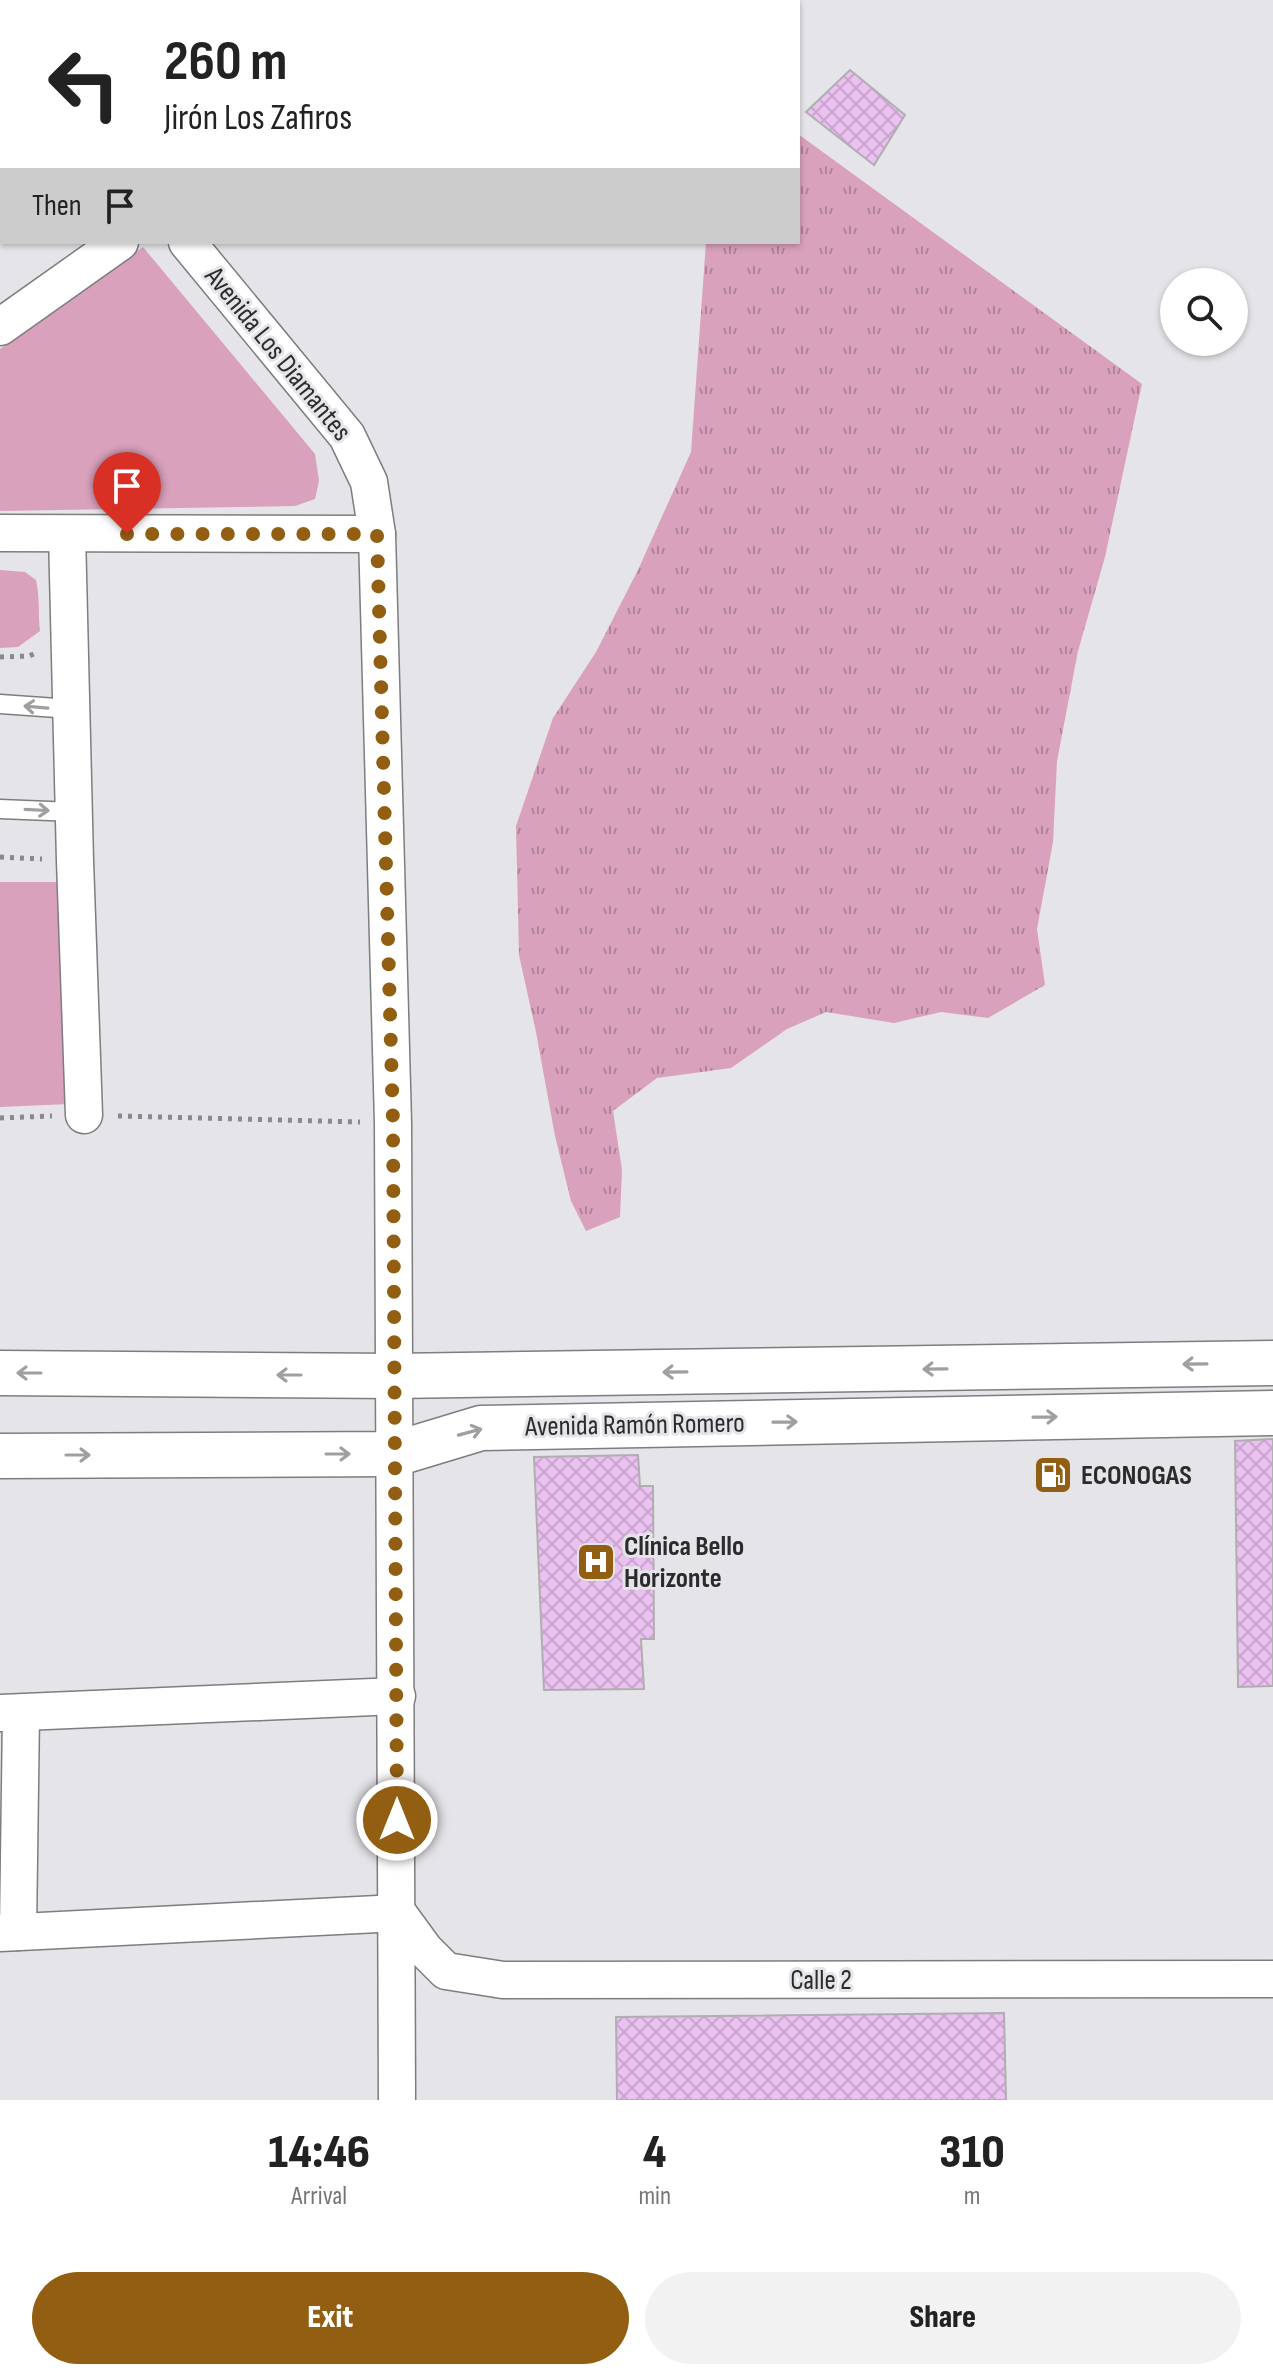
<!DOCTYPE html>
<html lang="en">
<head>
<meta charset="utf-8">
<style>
	:root { --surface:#fff; --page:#f2f2f2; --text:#222; --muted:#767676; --accent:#925e12 }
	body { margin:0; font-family:"Sofia Sans Condensed",sans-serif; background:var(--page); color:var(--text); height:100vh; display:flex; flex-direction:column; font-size:30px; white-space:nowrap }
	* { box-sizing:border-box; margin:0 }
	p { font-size:26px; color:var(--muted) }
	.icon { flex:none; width:44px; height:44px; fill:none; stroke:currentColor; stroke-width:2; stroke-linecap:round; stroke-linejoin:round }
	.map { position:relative; height:2100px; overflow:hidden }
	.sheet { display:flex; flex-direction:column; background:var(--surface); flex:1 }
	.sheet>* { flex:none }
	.guide { position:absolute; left:0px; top:0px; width:800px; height:244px; box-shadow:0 2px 6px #0004; background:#fff; color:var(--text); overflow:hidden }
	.fabs { position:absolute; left:1160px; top:268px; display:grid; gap:16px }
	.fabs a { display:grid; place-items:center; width:88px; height:88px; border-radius:50%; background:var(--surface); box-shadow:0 2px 6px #0004; font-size:40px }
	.pin { position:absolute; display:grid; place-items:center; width:68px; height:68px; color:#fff; margin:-82px -34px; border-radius:50% 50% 50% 0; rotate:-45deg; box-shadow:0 0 8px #0007 }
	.pin .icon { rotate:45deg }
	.me { position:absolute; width:88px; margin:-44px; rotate:0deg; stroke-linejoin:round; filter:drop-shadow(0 0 6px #0008) }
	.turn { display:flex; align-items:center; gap:28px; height:168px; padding:0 32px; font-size:36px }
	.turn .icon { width:104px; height:104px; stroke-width:2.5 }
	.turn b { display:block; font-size:56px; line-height:68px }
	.then { display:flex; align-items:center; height:76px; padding:0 32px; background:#0003; gap:16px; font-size:30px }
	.eta { display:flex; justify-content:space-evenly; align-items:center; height:136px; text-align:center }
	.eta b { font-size:48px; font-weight:800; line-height:56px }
	.button { display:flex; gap:16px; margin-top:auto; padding:16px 32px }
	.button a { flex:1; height:92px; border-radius:48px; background:var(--accent); color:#fff; font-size:32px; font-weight:800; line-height:92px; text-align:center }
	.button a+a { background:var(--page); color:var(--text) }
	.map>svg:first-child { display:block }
	.grass { fill:url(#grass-tufts) }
	.green { fill:#d9a1bc }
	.building { fill:url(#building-cross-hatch); stroke:#b1aeb1; stroke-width:2 }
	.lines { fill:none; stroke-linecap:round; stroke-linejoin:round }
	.lane-casing { stroke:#7d7d80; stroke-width:21 }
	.street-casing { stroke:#7d7d80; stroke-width:39 }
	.secondary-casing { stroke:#7d7d80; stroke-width:47 }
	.path { stroke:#89888b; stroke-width:5; stroke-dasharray:4 6; stroke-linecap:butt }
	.lane { stroke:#fff; stroke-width:18 }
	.street { stroke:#fff; stroke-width:36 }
	.secondary { stroke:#fff; stroke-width:44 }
	.oneway { stroke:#a09fa0 }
	.route { stroke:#925e12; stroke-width:14; stroke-dasharray:0 25.2 }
	.labels { text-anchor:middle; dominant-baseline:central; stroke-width:6; stroke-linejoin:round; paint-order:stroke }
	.street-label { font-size:28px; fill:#2b2a2c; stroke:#e5e4e8 }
	.poi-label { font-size:28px; font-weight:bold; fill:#2b2a2c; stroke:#e5e4e8; text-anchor:start }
</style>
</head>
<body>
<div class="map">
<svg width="1273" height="2100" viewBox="0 0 1273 2100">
	<defs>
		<pattern id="grass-tufts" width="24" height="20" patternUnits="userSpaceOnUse" patternTransform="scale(2)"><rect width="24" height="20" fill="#d9a1bc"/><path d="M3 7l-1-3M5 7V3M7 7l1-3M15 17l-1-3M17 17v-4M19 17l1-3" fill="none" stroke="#b08399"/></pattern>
		<pattern id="building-cross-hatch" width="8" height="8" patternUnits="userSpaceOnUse" patternTransform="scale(2)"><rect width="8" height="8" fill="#eac1f0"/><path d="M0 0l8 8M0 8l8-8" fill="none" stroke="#c9a6ce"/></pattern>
	</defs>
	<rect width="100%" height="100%" fill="#e5e4e8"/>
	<g class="grass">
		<polygon points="466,0 612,0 611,2 466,2"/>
		<polygon points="798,134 1142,384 1105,557 1078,651 1057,761 1053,842 1037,929 1045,985 988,1018 941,1012 894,1023 826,1012 787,1029 731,1068 657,1078 613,1111 622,1170 620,1217 586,1231 571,1201 555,1136 536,1032 519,955 516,826 553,718 596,652 638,570 691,452 706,242 798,242"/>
	</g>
	<g class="green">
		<polygon points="143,247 315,454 319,481 315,499 295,506 0,511 0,349"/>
		<path d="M0,570L25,572L36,580C40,598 38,614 40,631L18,647L0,648Z"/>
		<polygon points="0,882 61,882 69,1104 0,1107"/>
	</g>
	<g class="building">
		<rect x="393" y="0" width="57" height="2"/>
		<polygon points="850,70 905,115 874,165 806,112"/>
		<polygon points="1273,1439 1273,1686 1238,1687 1235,1441"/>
		<polygon points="638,1455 640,1486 653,1486 654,1639 641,1639 644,1689 544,1690 534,1457"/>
		<polygon points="1004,2013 1006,2100 617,2100 616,2017"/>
	</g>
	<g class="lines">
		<g class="lane-casing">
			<g id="lane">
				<polyline points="0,704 71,709"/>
				<polyline points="0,809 74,812"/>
			</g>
		</g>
		<g class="street-casing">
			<g id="street">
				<polyline points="0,15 2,17"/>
				<polyline points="0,52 2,50"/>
				<polyline points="187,242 347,436 369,482 377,534 393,1123 397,2100"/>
				<polyline points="0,327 120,242"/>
				<polyline points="0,533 377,534"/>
				<polyline points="67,534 75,861 84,1115"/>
				<polyline points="0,1713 397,1696"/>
				<polyline points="18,1932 21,1713"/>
				<polyline points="0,1933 398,1913 425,1950 446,1971 503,1980 1273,1979"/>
			</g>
		</g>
		<g class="secondary-casing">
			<g id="secondary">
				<polyline points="0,1373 395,1376 1273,1363"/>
				<polyline points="0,1456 395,1454 481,1428 1273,1413"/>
			</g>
		</g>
		<g class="path">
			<polyline points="0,657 29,656 36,653"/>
			<polyline points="0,857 42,859"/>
			<polyline points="118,1116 360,1122"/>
			<polyline points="0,1118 52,1116"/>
		</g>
		<use href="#lane" class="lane"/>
		<use href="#street" class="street"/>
		<use href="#secondary" class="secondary"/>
	</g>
	<defs><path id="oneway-shaft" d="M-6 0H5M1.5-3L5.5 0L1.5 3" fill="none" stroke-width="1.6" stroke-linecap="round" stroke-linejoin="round" transform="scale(2)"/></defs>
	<g class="oneway">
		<use href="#oneway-shaft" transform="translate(36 707) rotate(-175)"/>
		<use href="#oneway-shaft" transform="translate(37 810) rotate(3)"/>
		<use href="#oneway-shaft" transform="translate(1195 1364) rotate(179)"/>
		<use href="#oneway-shaft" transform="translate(935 1369) rotate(179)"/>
		<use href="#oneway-shaft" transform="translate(675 1372) rotate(179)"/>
		<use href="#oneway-shaft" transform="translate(29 1373) rotate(-180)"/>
		<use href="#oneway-shaft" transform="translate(289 1375) rotate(-180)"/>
		<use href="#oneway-shaft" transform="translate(1045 1417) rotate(-1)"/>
		<use href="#oneway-shaft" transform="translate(785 1422) rotate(-1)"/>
		<use href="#oneway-shaft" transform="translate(470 1432) rotate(-15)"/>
		<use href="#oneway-shaft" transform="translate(338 1454)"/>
		<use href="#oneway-shaft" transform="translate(78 1455)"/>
	</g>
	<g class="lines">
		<polyline class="route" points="127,534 377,534 393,1123 397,1820"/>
	</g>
	<defs>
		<g id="fuel-square" transform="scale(2)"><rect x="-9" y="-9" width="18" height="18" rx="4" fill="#925e12" stroke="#e5e4e8"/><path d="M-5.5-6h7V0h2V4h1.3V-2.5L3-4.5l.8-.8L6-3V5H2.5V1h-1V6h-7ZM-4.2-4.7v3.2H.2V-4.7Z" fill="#fff"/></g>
		<g id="hospital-square" transform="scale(2)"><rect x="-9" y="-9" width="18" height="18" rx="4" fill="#925e12" stroke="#e5e4e8"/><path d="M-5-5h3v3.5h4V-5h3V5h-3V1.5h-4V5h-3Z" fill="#fff"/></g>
	</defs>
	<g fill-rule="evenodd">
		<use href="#fuel-square" x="1053" y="1475"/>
		<use href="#hospital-square" x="596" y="1562"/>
	</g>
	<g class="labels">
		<g class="street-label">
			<text transform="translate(278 354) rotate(51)">Avenida Los Diamantes</text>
			<text transform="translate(635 1425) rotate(-1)">Avenida Ramón Romero</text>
			<text x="821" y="1980">Calle 2</text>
		</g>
		<g class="poi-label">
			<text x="1081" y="1475">ECONOGAS</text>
			<text x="624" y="1546">Clínica Bello<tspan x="624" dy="32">Horizonte</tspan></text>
		</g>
	</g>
</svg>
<div class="fabs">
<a><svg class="icon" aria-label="search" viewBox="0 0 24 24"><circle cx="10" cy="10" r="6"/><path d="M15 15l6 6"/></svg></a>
</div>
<div class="pin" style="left:127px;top:534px;background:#d93025"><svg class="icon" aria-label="arrive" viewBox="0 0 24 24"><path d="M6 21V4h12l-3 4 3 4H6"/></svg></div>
<svg class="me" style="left:397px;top:1820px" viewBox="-20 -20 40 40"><circle r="17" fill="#925e12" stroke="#fff" stroke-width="3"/><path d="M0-11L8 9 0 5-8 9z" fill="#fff"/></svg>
<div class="guide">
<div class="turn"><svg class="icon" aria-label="left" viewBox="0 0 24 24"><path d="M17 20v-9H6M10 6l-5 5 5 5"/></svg><div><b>260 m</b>Jirón Los Zafiros</div></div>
<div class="then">Then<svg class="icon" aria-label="arrive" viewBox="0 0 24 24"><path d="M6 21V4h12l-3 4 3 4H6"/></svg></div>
</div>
</div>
<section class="sheet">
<div class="eta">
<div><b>14:46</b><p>Arrival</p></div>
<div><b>4</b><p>min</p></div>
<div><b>310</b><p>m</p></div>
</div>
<div class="button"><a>Exit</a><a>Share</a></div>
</section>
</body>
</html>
